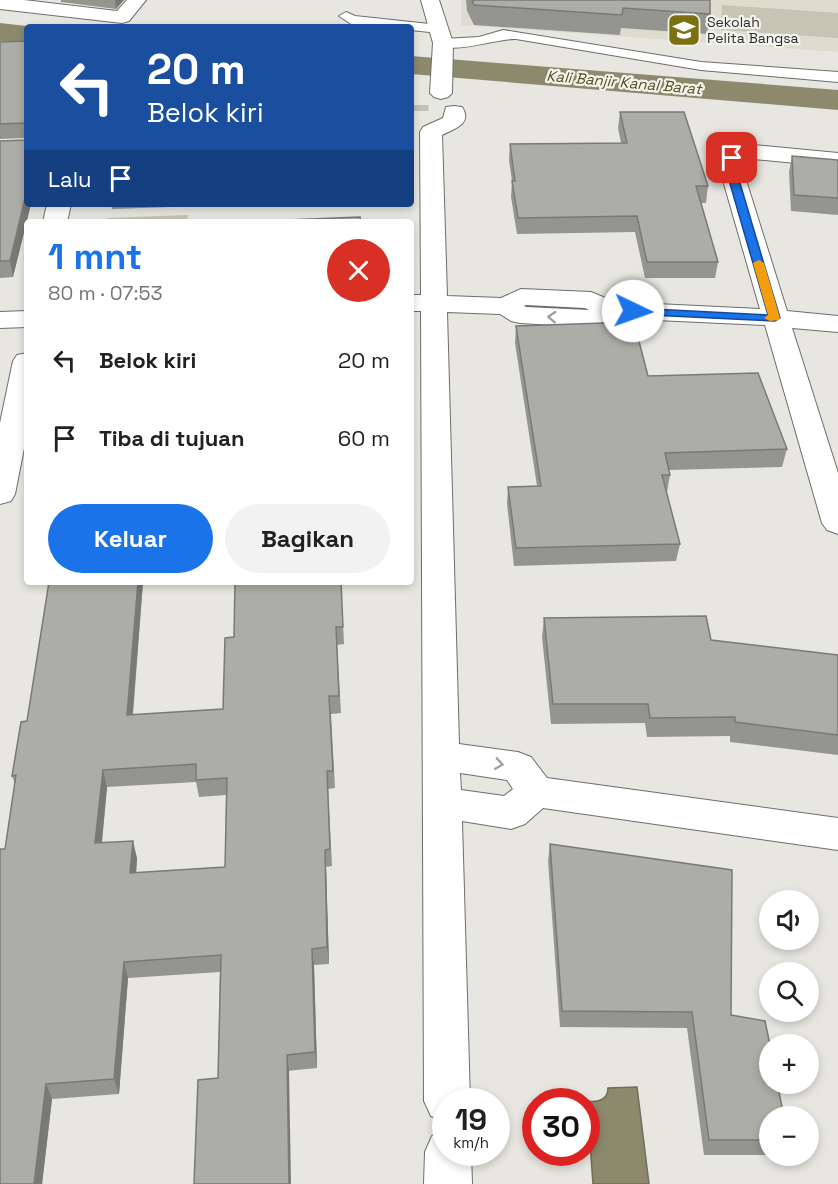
<!DOCTYPE html>
<html lang="id">
<head>
<meta charset="utf-8">
<style>
	:root { --surface:#fff; --page:#f2f2f2; --text:#202124; --muted:#757577; --accent:#1a73e8 }
	body { margin:0; font-family:"Space Grotesk",sans-serif; background:var(--page); color:var(--text); height:100vh; display:flex; flex-direction:column; font-size:22px; white-space:nowrap }
	* { box-sizing:border-box; margin:0 }
	p { font-size:20px; color:var(--muted) }
	.icon { flex:none; width:33px; height:33px; fill:none; stroke:currentColor; stroke-width:2; stroke-linecap:round; stroke-linejoin:round }
	.map { position:relative; flex:1; overflow:hidden }
	.side { position:absolute; left:24px; top:219px; width:390px; height:366px; display:flex; flex-direction:column; background:var(--surface); border-radius:6px; box-shadow:0 3px 9px #0003 }
	.side>* { flex:none }
	.hud { position:absolute; left:24px; top:24px; width:390px; height:183px; border-radius:6px; box-shadow:0 3px 9px #0003; background:#1a4fa0; color:#fff; overflow:hidden }
	.tools { position:absolute; left:759px; top:890px; display:grid; gap:12px }
	.tools a { display:grid; place-items:center; width:60px; height:60px; border-radius:50%; background:var(--surface); box-shadow:0 3px 9px #0003; font-size:30px }
	.speed { position:absolute; left:432px; top:1088px; display:flex; gap:12px; font-size:30px; font-weight:700; text-align:center }
	.speed>* { display:grid; place-content:center; width:78px; height:78px; border-radius:50%; background:var(--surface); box-shadow:0 3px 9px #0003; line-height:1 }
	.speed small { font-size:15px; font-weight:400 }
	.speed .limit { border:9px solid #d22; background:#fff; color:#111 }
	.pin { position:absolute; display:grid; place-items:center; width:51px; height:51px; color:#fff; margin:-26px; border-radius:12px; box-shadow:0 3px 9px #0006 }
	.me { position:absolute; width:66px; margin:-33px; rotate:93deg; stroke-linejoin:round; filter:drop-shadow(0 0 4px #0008) }
	.turn { display:flex; align-items:center; gap:21px; height:126px; padding:0 24px; font-size:27px }
	.turn .icon { width:78px; height:78px; stroke-width:2.5 }
	.turn b { display:block; font-size:42px; line-height:51px }
	.then { display:flex; align-items:center; height:57px; padding:0 24px; background:#0003; gap:12px; font-size:22px }
	.round { display:grid; place-items:center; flex:none; width:63px; height:63px; border-radius:32px; background:var(--page) }
	.overview { display:flex; align-items:center; justify-content:space-between; height:102px; padding:0 24px }
	h1 { font-size:36px; font-weight:800; line-height:45px; color:var(--accent) }
	.cta { display:flex; gap:12px; margin-top:auto; padding:12px 24px }
	.cta a { flex:1; height:69px; border-radius:36px; background:var(--accent); color:#fff; font-size:24px; font-weight:800; line-height:69px; text-align:center }
	.cta a+a { background:var(--page); color:var(--text) }
	ul { padding:0; list-style:none }
	li { display:flex; align-items:center; gap:18px; height:78px; padding:0 24px }
	li div { flex:1 }
	li b { display:block; font-size:22px }
	li em { font-style:normal }
	.map>svg:first-child { display:block }
	.built { fill:#dddccf }
	.green { fill:#c6c4b2 }
	.water { fill:#8c896d; stroke:#706d59; stroke-width:1.5 }
	.lines { fill:none; stroke-linecap:round; stroke-linejoin:round }
	.canal { fill:#8c896d; fill-rule:evenodd }
	.street-tunnel { stroke:#c2c1bc; stroke-width:21; stroke-dasharray:21 10; stroke-linecap:butt }
	.lane-casing { stroke:#6e6e69; stroke-width:2 }
	.street-casing { stroke:#6e6e69; stroke-width:2 }
	.lane { fill:#fff; fill-rule:evenodd }
	.street { fill:#fff; fill-rule:evenodd }
	.wall { fill:#959590; fill-rule:evenodd }
	.shaded-wall { fill:#797976 }
	.building { fill:#adada8; stroke:#797976; stroke-width:1.5; fill-rule:evenodd }
	.oneway { stroke:#a0a09f }
	.route { fill:#1a73e8; stroke:#114b97; stroke-width:1.5 }
	.slow { fill:#f59e0b }
	.labels { text-anchor:middle; dominant-baseline:central; stroke-width:4.5; stroke-linejoin:round; paint-order:stroke }
	.far-poi-label { font-size:14px; fill:#2d2c2a; stroke:#f4f4ee; text-anchor:start }
	.far-water-label { font-size:15px; font-style:italic; fill:#554e1b; stroke:#f4f4ee }
</style>
</head>
<body>
<div class="map">
<svg width="838" height="1184" viewBox="0 0 838 1184">
	<rect width="100%" height="100%" fill="#e7e6e1"/>
	<polygon class="built" points="461,0 838,0 838,52 461,25"/>
	<g class="green">
		<polygon points="722,5 838,13 838,38 721,30"/>
		<polygon points="188,215 187,222 107,222 108,218"/>
	</g>
	<path class="water" d="M637,1087L649,1184H593L587,1101C597,1103 608,1100 608,1088Z"/>
	<g class="lines">
		<g class="canal">
			<polygon points="0,23 35,27 27,27 27,43 0,41"/>
			<polygon points="411,56 838,90 838,110 411,74"/>
		</g>
		<polyline class="street-tunnel" points="418,105 418,111"/>
		<g class="lane-casing">
			<g id="lane">
				<polygon points="346,12 355,16 439,25 446,29 439,33 411,30 411,27 351,24 339,16"/>
				<path d="M503,30L701,62L838,72V82L701,70L516,39C498,38 449,56 436,43L443,39L479,37Z"/>
			</g>
		</g>
		<g class="street-casing">
			<g id="street">
				<polygon points="0,0 24,0 117,11 127,0 146,0 129,21 122,23 0,9"/>
				<polygon points="421,0 439,0 453,43 452,93 448,97 441,99 434,97 430,93 433,43"/>
				<path d="M454,106L462,107C473,124 454,129 442,135L447,296L501,298L521,289L591,292L615,302L760,309L718,163L730,149L753,145L838,153V167L753,159L745,160L741,164L787,311L838,316V332L792,328L838,473V534L827,530L822,523L765,325L613,318L591,327L520,323L511,321L500,314L447,312L459,744L518,752L531,757L547,778L838,818V850L543,808L525,824L511,829L462,821L470,1101H446V1122L431,1116L424,1101L421,311H411V295H421L420,132L423,127L443,118L446,107ZM526,305L585,308L589,310L526,307L524,306ZM460,773L507,780L513,789L504,796L461,790Z"/>
				<polygon points="47,204 71,204 67,222 43,222"/>
				<polygon points="27,311 27,327 0,328 0,312"/>
				<polygon points="27,353 27,433 15,494 11,501 0,504 0,423 13,361 17,355"/>
				<polygon points="446,1130 446,1152 471,1152 472,1184 424,1184 425,1152 432,1136"/>
			</g>
		</g>
		<use href="#lane" class="lane"/>
		<use href="#street" class="street"/>
	</g>
	<g class="wall">
		<polygon points="61,0 124,0 116,9 61,2"/>
		<polygon points="466,0 710,0 710,14 707,34 621,28 620,35 474,25 467,11"/>
		<polygon points="27,41 27,204 31,204 13,277 0,278 0,141 25,140 25,138 0,139 0,42"/>
		<polygon points="620,112 708,186 706,203 701,203 718,262 715,278 645,278 635,232 517,234 511,197 512,181 509,160 510,144 621,143 618,128"/>
		<polygon points="792,156 838,160 838,215 791,211 789,172"/>
		<polygon points="111,204 199,204 199,206 112,209"/>
		<polygon points="516,326 648,376 787,449 782,467 669,470 670,475 667,492 666,492 680,544 676,561 514,566 507,504 508,487 537,486 515,343"/>
		<path d="M49,582H143L133,715L223,709L234,637L341,582L344,644L337,645L341,713L331,714L335,788L328,789L332,866L326,867L329,964L314,965L317,1068L218,1078L220,972L128,978L119,1094L52,1099L42,1184H0L5,849L15,784L12,776L27,721ZM196,782L199,797L226,795L225,867L136,873L137,858L102,843L107,787Z"/>
		<polygon points="544,618 711,640 838,655 838,755 730,742 730,736 647,737 645,723 551,724 542,637"/>
		<polygon points="550,844 731,1015 770,1116 770,1155 704,1155 687,1028 560,1027 548,861"/>
	</g>
	<g class="shaded-wall">
		<polygon points="116,0 124,0 116,9 115,1"/>
		<polygon points="27,190 27,204 31,204 13,277 10,261"/>
		<polygon points="138,582 143,582 131,733 127,715"/>
		<polygon points="103,770 107,787 100,860 95,843"/>
		<polygon points="133,841 137,858 135,890 130,873"/>
		<polygon points="325,850 326,867 329,964 327,947"/>
		<polygon points="312,949 314,965 317,1068 315,1052"/>
		<polygon points="124,962 128,978 119,1094 114,1079"/>
		<polygon points="287,1055 289,1070 291,1184 289,1184"/>
		<polygon points="46,1084 52,1099 42,1184 34,1184"/>
	</g>
	<g class="building">
		<polygon points="472,0 710,0 710,14 623,8 622,15 474,5"/>
		<polygon points="27,41 27,190 10,261 0,261 0,141 25,140 25,123 0,124 0,42"/>
		<polygon points="620,112 684,112 708,186 696,186 718,262 647,262 637,216 518,218 512,181 515,181 510,144 627,143"/>
		<polygon points="792,156 838,160 838,198 794,195"/>
		<polygon points="360,217 361,222 287,222 287,220"/>
		<polygon points="634,322 648,376 758,373 787,449 665,453 670,475 662,475 680,544 516,548 508,487 541,486 516,326"/>
		<path d="M49,582H138L127,715L223,709L225,638L234,637L235,582H341L343,627H336L339,696H329L333,771H327L330,849L325,850L327,947L312,949L315,1052L287,1055L289,1184H194L198,1080L218,1078L221,955L124,962L114,1079L46,1084L34,1184H0V849H5L16,775L12,776L21,722L27,721ZM196,764V780L227,778L225,867L130,873L133,841L95,843L103,770Z"/>
		<polygon points="706,616 711,640 838,655 838,735 735,722 735,717 650,718 648,704 553,704 544,618"/>
		<polygon points="550,844 732,870 731,1015 765,1021 770,1045 770,1083 777,1083 784,1116 770,1116 770,1140 709,1140 692,1012 562,1011"/>
	</g>
	<defs><path id="oneway-chevron" d="M-2-3.5L2.5 0L-2 3.5" fill="none" stroke-width="1.6" stroke-linecap="round" stroke-linejoin="round" transform="scale(1.5)"/></defs>
	<g class="oneway">
		<use href="#oneway-chevron" transform="translate(552 317) rotate(-177)"/>
		<use href="#oneway-chevron" transform="translate(499 764) rotate(8)"/>
	</g>
	<polygon class="route" points="729,156 737,158 734,163 780,318 775,321 629,314 627,311 633,308 768,315 724,163"/>
	<polygon class="slow" points="759,260 764,263 780,318 779,320 770,321 764,318 768,315 753,263"/>
	<defs>
		<g id="school-square" transform="scale(1.725)"><rect x="-9" y="-9" width="18" height="18" rx="4" fill="#7c7112" stroke="#f4f4ee"/><path d="M0-5L7-2L0 1L-7-2ZM-4 1L0 2.5L4 1V4Q0 6-4 4Z" fill="#fff"/></g>
	</defs>
	<g fill-rule="evenodd">
		<use href="#school-square" x="684" y="30"/>
	</g>
	<g class="labels">
		<g class="far-poi-label">
			<text x="707" y="22">Sekolah<tspan x="707" dy="16">Pelita Bangsa</tspan></text>
		</g>
		<g class="far-water-label">
			<text transform="translate(624 82) rotate(5)">Kali Banjir Kanal Barat</text>
		</g>
	</g>
</svg>
<div class="tools">
<a><svg class="icon" aria-label="sound" viewBox="0 0 24 24"><path d="M4 9h4l5-4v14l-5-4H4zM17 9q2 3 0 6"/></svg></a>
<a><svg class="icon" aria-label="search" viewBox="0 0 24 24"><circle cx="10" cy="10" r="6"/><path d="M15 15l6 6"/></svg></a>
<a>+</a>
<a>−</a>
</div>
<div class="speed"><div>19<small>km/h</small></div><div class="limit">30</div></div>
<div class="pin" style="left:732px;top:158px;background:#d93025"><svg class="icon" aria-label="arrive" viewBox="0 0 24 24"><path d="M6 21V4h12l-3 4 3 4H6"/></svg></div>
<svg class="me" style="left:633px;top:311px" viewBox="-20 -20 40 40"><circle r="19" fill="#fff"/><path d="M0-13L10 11 0 6-10 11z" fill="#1a73e8"/></svg>
<div class="hud">
<div class="turn"><svg class="icon" aria-label="left" viewBox="0 0 24 24"><path d="M17 20v-9H6M10 6l-5 5 5 5"/></svg><div><b>20 m</b>Belok kiri</div></div>
<div class="then">Lalu<svg class="icon" aria-label="arrive" viewBox="0 0 24 24"><path d="M6 21V4h12l-3 4 3 4H6"/></svg></div>
</div>
<section class="side">
<div class="overview"><div><h1>1 mnt</h1><p>80 m · 07:53</p></div><a class="round" style="background:#d93025;color:#fff"><svg class="icon" aria-label="close" viewBox="0 0 24 24"><path d="M6 6l12 12M18 6L6 18"/></svg></a></div>
<ul>
<li><svg class="icon" aria-label="left" viewBox="0 0 24 24"><path d="M17 20v-9H6M10 6l-5 5 5 5"/></svg><div><b>Belok kiri</b></div><em>20 m</em></li>
<li><svg class="icon" aria-label="arrive" viewBox="0 0 24 24"><path d="M6 21V4h12l-3 4 3 4H6"/></svg><div><b>Tiba di tujuan</b></div><em>60 m</em></li>
</ul>
<div class="cta"><a>Keluar</a><a>Bagikan</a></div>
</section>
</div>
</body>
</html>
